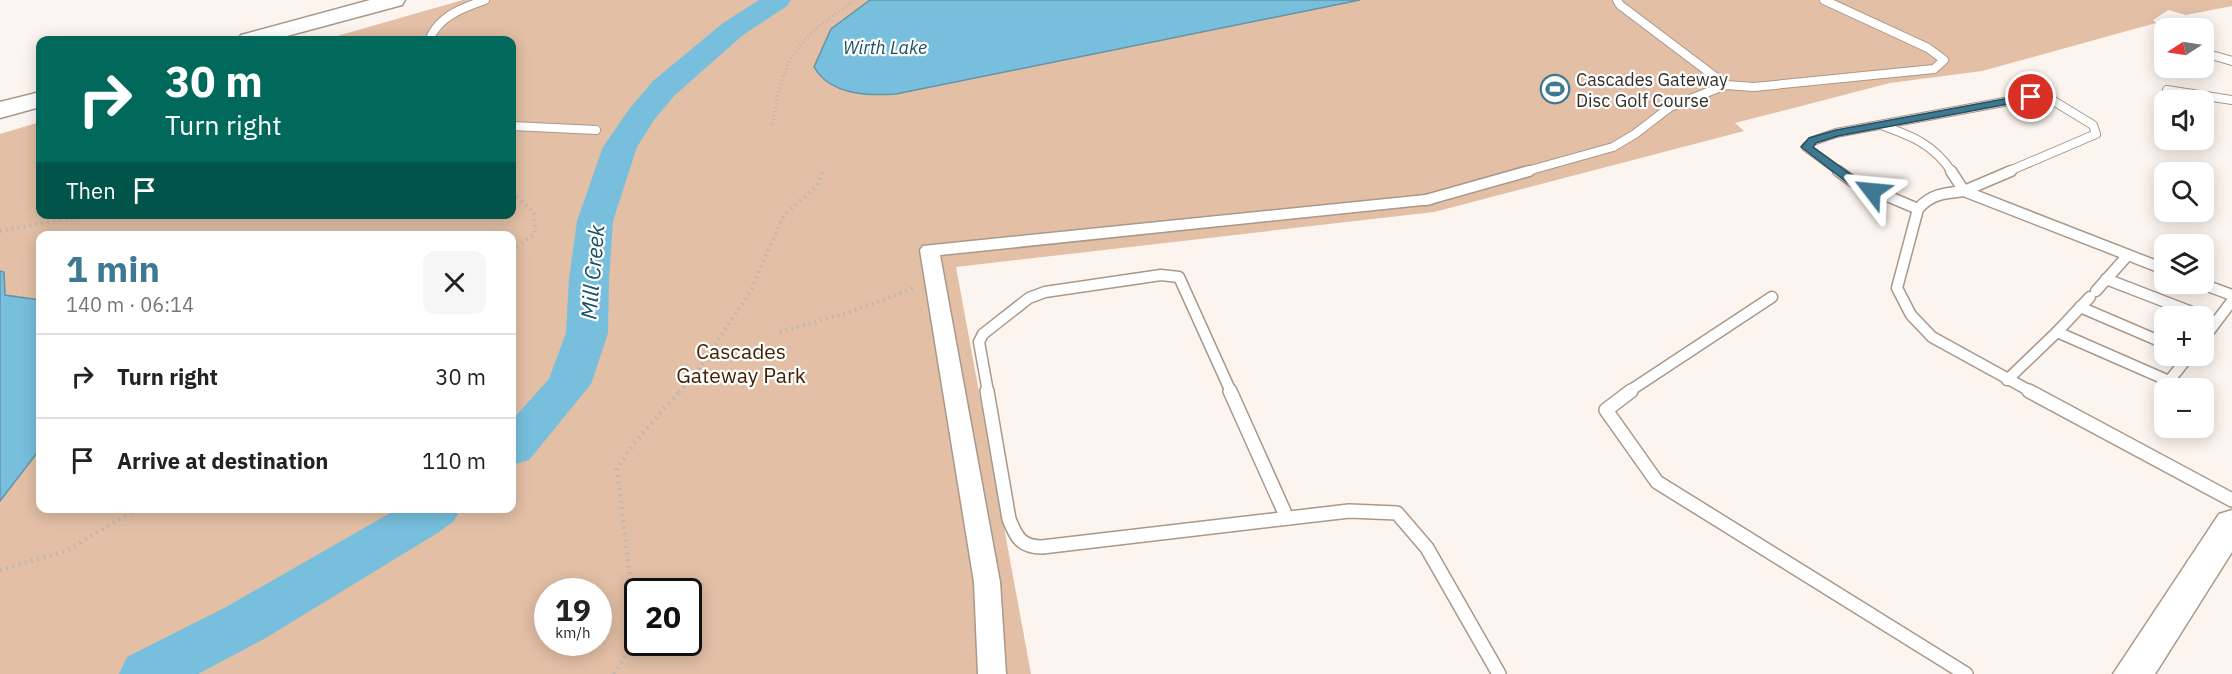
<!DOCTYPE html>
<html lang="en">
<head>
<meta charset="utf-8">
<style>
	:root { --surface:#fff; --page:#f6f6f6; --text:#222; --muted:#767676; --line:#e0e0e0; --accent:#3e7991 }
	body { margin:0; font-family:"IBM Plex Sans",sans-serif; background:var(--page); color:var(--text); height:100vh; display:flex; flex-direction:column; font-size:22px; white-space:nowrap }
	* { box-sizing:border-box; margin:0 }
	p { font-size:20px; color:var(--muted) }
	.icon { flex:none; width:33px; height:33px; fill:none; stroke:currentColor; stroke-width:2; stroke-linecap:round; stroke-linejoin:round }
	.map { position:relative; flex:1; overflow:hidden }
	.drawer { position:absolute; left:36px; top:231px; width:480px; height:282px; display:flex; flex-direction:column; background:var(--surface); border-radius:12px; box-shadow:0 3px 15px #0003 }
	.drawer>* { flex:none }
	.guide { position:absolute; left:36px; top:36px; width:480px; height:183px; border-radius:12px; box-shadow:0 3px 15px #0003; background:#00695c; color:#fff; overflow:hidden }
	.needle { width:39px; rotate:258deg }
	.fabs { position:absolute; left:2154px; top:18px; display:grid; gap:12px }
	.fabs a { display:grid; place-items:center; width:60px; height:60px; border-radius:12px; background:var(--surface); box-shadow:0 3px 15px #0003; font-size:30px }
	.speed { position:absolute; left:534px; top:578px; display:flex; gap:12px; font-size:30px; font-weight:700; text-align:center }
	.speed>* { display:grid; place-content:center; width:78px; height:78px; border-radius:50%; background:var(--surface); box-shadow:0 3px 15px #0003; line-height:1 }
	.speed small { font-size:15px; font-weight:400 }
	.speed .limit { border:3px solid #111; border-radius:9px; background:#fff; color:#111 }
	.pin { position:absolute; display:grid; place-items:center; width:51px; height:51px; color:#fff; margin:-26px; border:3px solid #fff; border-radius:50%; box-shadow:0 2px 6px #0007 }
	.me { position:absolute; width:66px; margin:-33px; rotate:299deg; stroke-linejoin:round; filter:drop-shadow(0 0 4px #0008) }
	.turn { display:flex; align-items:center; gap:21px; height:126px; padding:0 30px; font-size:27px }
	.turn .icon { width:78px; height:78px; stroke-width:2.5 }
	.turn b { display:block; font-size:42px; line-height:51px }
	.then { display:flex; align-items:center; height:57px; padding:0 30px; background:#0003; gap:12px; font-size:22px }
	.round { display:grid; place-items:center; flex:none; width:63px; height:63px; border-radius:12px; background:var(--page) }
	.head { display:flex; align-items:center; justify-content:space-between; height:102px; padding:0 30px }
	h1 { font-size:36px; font-weight:800; line-height:45px; color:var(--accent) }
	ul { padding:0; list-style:none }
	li { display:flex; align-items:center; gap:18px; height:84px; padding:0 30px; border-top:2px solid var(--line) }
	li div { flex:1 }
	li b { display:block; font-size:22px }
	li em { font-style:normal }
	.map>svg:first-child { display:block }
	.green { fill:#e2bfa5; fill-rule:evenodd }
	.water { fill:#78bfdd; stroke:#6494a7; stroke-width:1.5 }
	.lines { fill:none; stroke-linecap:round; stroke-linejoin:round }
	.river { fill:#78bfdd; fill-rule:evenodd }
	.lane-far2-casing { stroke:#aa988a; stroke-width:10 }
	.lane-far1-casing { stroke:#aa988a; stroke-width:13 }
	.lane-casing { stroke:#aa988a; stroke-width:16 }
	.street-casing { stroke:#aa988a; stroke-width:3 }
	.secondary-casing { stroke:#aa988a; stroke-width:3 }
	.highway-casing { stroke:#aa988a; stroke-width:3 }
	.path-far2 { stroke:#bdb5af; stroke-width:3; stroke-dasharray:1 3; stroke-linecap:butt }
	.path-far1 { stroke:#bdb5af; stroke-width:4; stroke-dasharray:1.5 4.5; stroke-linecap:butt }
	.path { stroke:#bdb5af; stroke-width:4.5; stroke-dasharray:1.5 5; stroke-linecap:butt }
	.lane-far2 { stroke:#fff; stroke-width:8 }
	.lane-far1 { stroke:#fff; stroke-width:10 }
	.lane { stroke:#fff; stroke-width:13 }
	.street { fill:#fff; fill-rule:evenodd }
	.secondary { fill:#fff; fill-rule:evenodd }
	.highway { fill:#fff; fill-rule:evenodd }
	.route { fill:#3e7991; stroke:#284f5e; stroke-width:1.5 }
	.labels { text-anchor:middle; dominant-baseline:central; stroke-width:4.5; stroke-linejoin:round; paint-order:stroke }
	.far-water-label { font-size:18px; font-style:italic; fill:#165065; stroke:#fff }
	.far-poi-label { font-size:18px; fill:#352e28; stroke:#fff; text-anchor:start }
	.park-label { font-size:21px; fill:#432101; stroke:#fff }
	.water-label { font-size:22px; font-style:italic; fill:#165065; stroke:#fff }
</style>
</head>
<body>
<div class="map">
<svg width="2232" height="674" viewBox="0 0 2232 674">
	<rect width="100%" height="100%" fill="#fcf4ee"/>
	<path class="green" d="M463,0H2232V6L2186,15L2168,10L2153,20L2156,23L1982,71L1890,83L1735,123L1744,131L1434,212L956,267L1031,674H0V134L40,122V214H512V40H323ZM40,236H512V508H40ZM548,591H598V642H548ZM638,591H688V642H638Z"/>
	<g class="water">
		<path d="M870,0H1360L896,94C868,96 830,95 814,67L831,29Z"/>
		<polygon points="0,271 4,272 5,295 40,300 40,449 0,501"/>
	</g>
	<g class="lines">
		<g class="river">
			<polygon points="759,0 791,0 787,6 743,35 675,95 654,120 637,147 613,221 609,279 608,333 591,384 529,460 512,465 512,420 549,379 566,333 569,279 577,221 603,147 630,108 653,81 723,23"/>
			<polygon points="399,508 461,508 454,521 439,532 264,639 198,674 119,674 127,657 226,607"/>
		</g>
		<g class="lane-far2-casing">
			<g id="lane-far2">
				<polyline points="1617,0 1620,5 1726,85"/>
				<path d="M429,40C439,16 462,8 485,0"/>
				<polyline points="2204,57 2215,56 2232,61"/>
				<polyline points="2167,90 2232,100"/>
				<path d="M1881,125C1912,136 1933,144 1952,172"/>
				<polyline points="512,126 596,130"/>
				<polyline points="1524,172 1613,147 1635,134 1670,107 1726,85 1754,87 1934,69 1944,60 1928,48 1824,0"/>
				<polyline points="1840,172 1806,147 1813,141 1836,133 2031,97 2047,97 2093,125 2096,134 2007,172"/>
			</g>
		</g>
		<g class="lane-far1-casing">
			<g id="lane-far1">
				<polyline points="1838,171 1852,181 1918,209"/>
				<polyline points="1951,171 1964,191 2011,171"/>
				<polyline points="1426,200 1529,171"/>
				<polyline points="2106,279 2202,316"/>
				<polyline points="2202,284 2232,295"/>
				<polyline points="2096,291 2128,255"/>
				<polyline points="2080,307 2164,343"/>
				<polyline points="2057,332 2090,297"/>
				<polyline points="2204,338 2232,301"/>
				<polyline points="2007,380 2057,332 2169,381 2189,356"/>
				<polyline points="988,392 979,342 983,334 1029,298 1045,292 1161,275 1179,277 1231,392"/>
				<polyline points="1628,392 1772,297"/>
				<path d="M2032,392L1932,337L1911,315L1897,288L1918,209C1931,194 1945,193 1964,191L2164,269"/>
			</g>
		</g>
		<g class="lane-casing">
			<g id="lane">
				<path d="M987,391L1009,519C1016,537 1021,547 1042,547L1349,511L1397,513L1427,548L1499,674"/>
				<polyline points="1230,391 1287,518"/>
				<polyline points="1631,391 1606,410 1657,482 1966,674"/>
				<polyline points="2029,391 2232,500"/>
			</g>
		</g>
		<g class="street-casing">
			<polygon id="street" points="1426,195 1432,196 1435,200 1432,204 940,255 1000,582 1006,674 978,674 974,582 920,250 923,246"/>
		</g>
		<g class="secondary-casing">
			<polygon id="secondary" points="2232,510 2232,552 2155,674 2113,674 2219,514"/>
		</g>
		<g class="highway-casing">
			<g id="highway">
				<polygon points="370,0 405,0 402,5 272,40 238,40 241,35"/>
				<polygon points="40,92 40,107 0,118 0,102"/>
			</g>
		</g>
		<path class="path-far2" d="M773,124C782,55 799,37 856,0"/>
		<g class="path-far1">
			<polyline points="512,193 534,212 535,234 512,250"/>
			<polyline points="0,231 94,214"/>
			<polyline points="780,332 850,312 914,288"/>
			<polyline points="679,392 696,373 750,292 784,215 817,186 823,171"/>
		</g>
		<g class="path">
			<polyline points="0,570 66,551 138,508"/>
			<polyline points="614,674 626,655 630,578 617,469 634,443 680,391"/>
		</g>
		<use href="#lane-far2" class="lane-far2"/>
		<use href="#lane-far1" class="lane-far1"/>
		<use href="#lane" class="lane"/>
		<use href="#street" class="street"/>
		<use href="#secondary" class="secondary"/>
		<use href="#highway" class="highway"/>
	</g>
	<polygon class="route" points="2031,94 2036,97 2035,99 1838,136 1816,143 1813,147 1856,178 1877,188 1878,191 1872,194 1848,183 1801,147 1809,138 1836,130"/>
	<defs>
		<g id="stadium-ring" transform="scale(1.5)"><circle r="9.5" fill="#fff" stroke="#3e7991" stroke-width="1.5"/><path d="M0-5a6.5 5 0 1 0 0 10a6.5 5 0 1 0 0-10ZM-3.5-1.8h7v3.6h-7Z" fill="#3e7991"/></g>
	</defs>
	<g fill-rule="evenodd">
		<use href="#stadium-ring" x="1555" y="89"/>
	</g>
	<g class="labels">
		<g class="far-water-label">
			<text x="885" y="47">Wirth Lake</text>
		</g>
		<g class="far-poi-label">
			<text x="1576" y="79">Cascades Gateway<tspan x="1576" dy="21">Disc Golf Course</tspan></text>
		</g>
		<g class="park-label">
			<text x="741" y="351">Cascades<tspan x="741" dy="24">Gateway Park</tspan></text>
		</g>
		<g class="water-label">
			<text transform="translate(592 272) rotate(-85)">Mill Creek</text>
		</g>
	</g>
</svg>
<div class="fabs">
<a><svg class="needle" viewBox="-14 -14 28 28"><path d="M0-13l5 13h-10z" fill="#e53935"/><path d="M0 13l5-13h-10z" fill="#767676"/></svg></a>
<a><svg class="icon" aria-label="sound" viewBox="0 0 24 24"><path d="M4 9h4l5-4v14l-5-4H4zM17 9q2 3 0 6"/></svg></a>
<a><svg class="icon" aria-label="search" viewBox="0 0 24 24"><circle cx="10" cy="10" r="6"/><path d="M15 15l6 6"/></svg></a>
<a><svg class="icon" aria-label="layers" viewBox="0 0 24 24"><path d="M12 4l9 5-9 5-9-5zM3 14l9 5 9-5"/></svg></a>
<a>+</a>
<a>−</a>
</div>
<div class="speed"><div>19<small>km/h</small></div><div class="limit">20</div></div>
<div class="pin" style="left:2031px;top:97px;background:#d93025"><svg class="icon" aria-label="arrive" viewBox="0 0 24 24"><path d="M6 21V4h12l-3 4 3 4H6"/></svg></div>
<svg class="me" style="left:1872px;top:191px" viewBox="-20 -20 40 40"><path d="M0-17L14 15 0 8-14 15z" fill="#3e7991" stroke="#fff" stroke-width="4"/></svg>
<div class="guide">
<div class="turn"><svg class="icon" aria-label="right" viewBox="0 0 24 24"><path d="M7 20v-9h11M14 6l5 5-5 5"/></svg><div><b>30 m</b>Turn right</div></div>
<div class="then">Then<svg class="icon" aria-label="arrive" viewBox="0 0 24 24"><path d="M6 21V4h12l-3 4 3 4H6"/></svg></div>
</div>
<section class="drawer">
<div class="head"><div><h1>1 min</h1><p>140 m · 06:14</p></div><a class="round"><svg class="icon" aria-label="close" viewBox="0 0 24 24"><path d="M6 6l12 12M18 6L6 18"/></svg></a></div>
<ul>
<li><svg class="icon" aria-label="right" viewBox="0 0 24 24"><path d="M7 20v-9h11M14 6l5 5-5 5"/></svg><div><b>Turn right</b></div><em>30 m</em></li>
<li><svg class="icon" aria-label="arrive" viewBox="0 0 24 24"><path d="M6 21V4h12l-3 4 3 4H6"/></svg><div><b>Arrive at destination</b></div><em>110 m</em></li>
</ul>
</section>
</div>
</body>
</html>
